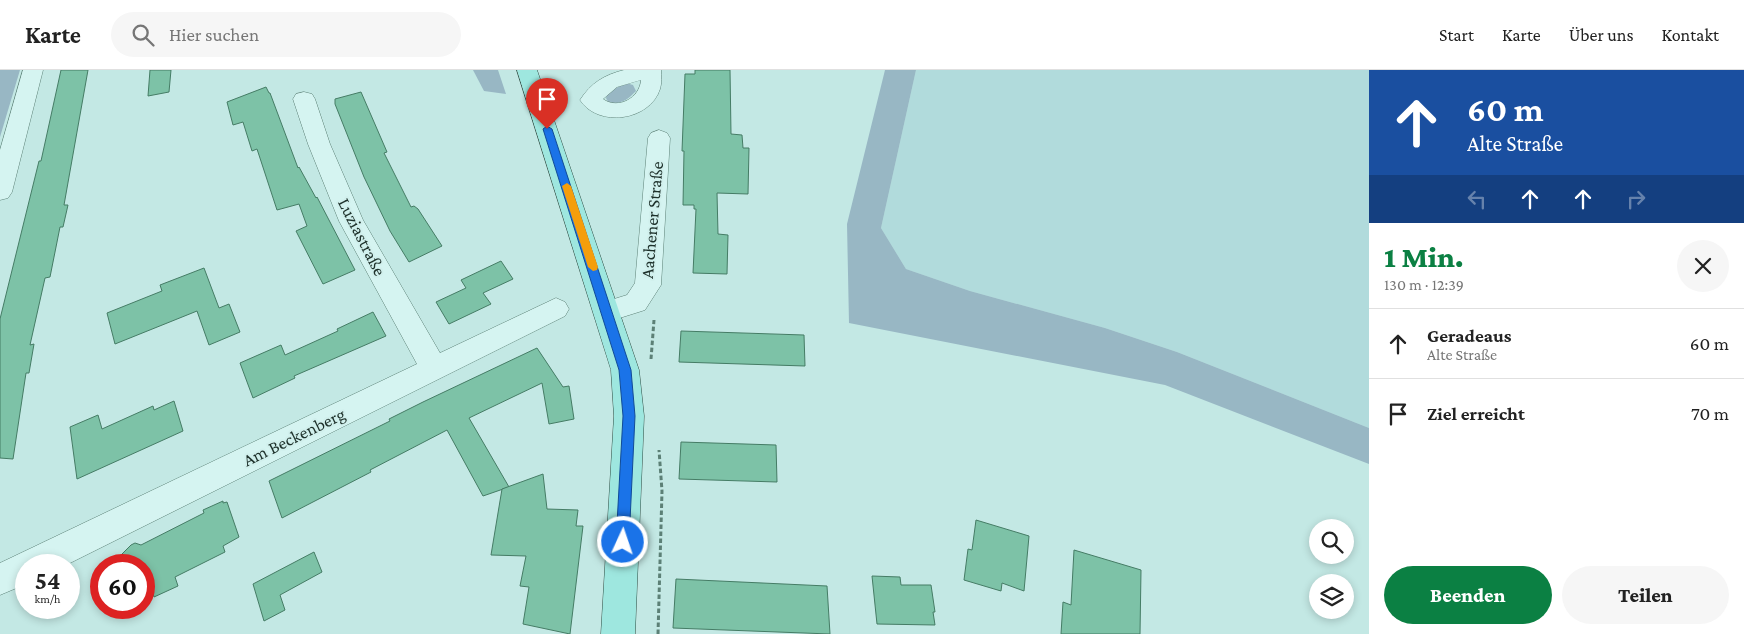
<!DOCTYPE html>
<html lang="de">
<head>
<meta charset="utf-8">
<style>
	:root { --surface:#fff; --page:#f6f6f6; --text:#222; --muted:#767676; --line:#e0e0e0; --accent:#0b8043 }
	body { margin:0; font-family:"Crimson Pro",serif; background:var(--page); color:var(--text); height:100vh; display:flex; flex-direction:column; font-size:19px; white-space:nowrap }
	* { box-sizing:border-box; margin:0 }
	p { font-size:16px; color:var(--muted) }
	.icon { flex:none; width:28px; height:28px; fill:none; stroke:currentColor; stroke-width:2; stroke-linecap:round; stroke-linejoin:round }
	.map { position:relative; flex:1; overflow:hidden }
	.details { display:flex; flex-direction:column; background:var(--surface); width:375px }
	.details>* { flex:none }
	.hud { background:#1a4fa0; color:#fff; overflow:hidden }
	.controls { position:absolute; left:1309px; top:449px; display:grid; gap:10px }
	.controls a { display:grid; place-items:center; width:45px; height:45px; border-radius:50%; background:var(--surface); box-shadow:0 2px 8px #0003; font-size:25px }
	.speed { position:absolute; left:15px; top:484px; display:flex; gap:10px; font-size:25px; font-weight:700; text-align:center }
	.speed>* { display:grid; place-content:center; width:65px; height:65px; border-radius:50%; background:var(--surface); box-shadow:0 2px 8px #0003; line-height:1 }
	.speed small { font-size:12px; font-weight:400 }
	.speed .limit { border:8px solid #d22; background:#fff; color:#111 }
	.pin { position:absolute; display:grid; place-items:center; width:42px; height:42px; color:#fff; margin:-51px -21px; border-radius:50% 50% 50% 0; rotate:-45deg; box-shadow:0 0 5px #0007 }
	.pin .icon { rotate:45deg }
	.me { position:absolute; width:55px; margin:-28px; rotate:3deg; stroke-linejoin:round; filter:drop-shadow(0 0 4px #0008) }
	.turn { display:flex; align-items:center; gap:18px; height:105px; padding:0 15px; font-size:22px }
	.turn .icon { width:65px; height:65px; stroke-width:2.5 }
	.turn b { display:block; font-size:35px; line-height:42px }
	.lanes { display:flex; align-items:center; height:48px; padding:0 15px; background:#0003; justify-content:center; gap:25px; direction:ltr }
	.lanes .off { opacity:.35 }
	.round { display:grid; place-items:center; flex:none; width:52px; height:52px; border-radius:26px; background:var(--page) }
	.headline { display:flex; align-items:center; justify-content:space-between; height:85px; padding:0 15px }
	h1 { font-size:30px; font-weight:800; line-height:38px; color:var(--accent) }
	.primary-button { display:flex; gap:10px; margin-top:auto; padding:10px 15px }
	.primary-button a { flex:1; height:58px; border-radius:30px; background:var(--accent); color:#fff; font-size:20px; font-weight:800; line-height:58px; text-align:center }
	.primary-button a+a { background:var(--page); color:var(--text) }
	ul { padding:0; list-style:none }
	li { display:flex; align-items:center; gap:15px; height:70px; padding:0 15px; border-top:1px solid var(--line) }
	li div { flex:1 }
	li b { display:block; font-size:19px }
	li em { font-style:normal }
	header { display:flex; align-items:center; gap:30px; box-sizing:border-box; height:70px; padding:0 25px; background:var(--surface); border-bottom:1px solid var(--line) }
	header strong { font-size:24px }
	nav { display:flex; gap:28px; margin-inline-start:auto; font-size:18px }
	.search { width:350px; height:45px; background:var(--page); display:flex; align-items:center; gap:12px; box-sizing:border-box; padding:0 18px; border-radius:28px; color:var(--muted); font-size:19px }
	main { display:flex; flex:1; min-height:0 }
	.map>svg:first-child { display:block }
	.farmland { fill:#b1dbdc }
	.green { fill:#98b7c4 }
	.building { fill:#7dc2a7; stroke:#457c65 }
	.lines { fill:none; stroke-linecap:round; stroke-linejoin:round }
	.minor-casing { stroke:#5c8076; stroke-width:1 }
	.primary-casing { stroke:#304e44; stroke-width:1 }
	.path { stroke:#5c8076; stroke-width:3; stroke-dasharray:4.5 2.5; stroke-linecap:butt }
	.minor { fill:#d5f4f1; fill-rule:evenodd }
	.primary { fill:#9ee7df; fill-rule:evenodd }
	.route { fill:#1a73e8; stroke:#114b97 }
	.slow { fill:#f59e0b }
	.labels { text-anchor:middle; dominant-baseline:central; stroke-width:4; stroke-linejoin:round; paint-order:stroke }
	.street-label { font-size:18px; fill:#1e312b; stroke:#d1f0ed }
</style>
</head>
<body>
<header>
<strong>Karte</strong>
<div class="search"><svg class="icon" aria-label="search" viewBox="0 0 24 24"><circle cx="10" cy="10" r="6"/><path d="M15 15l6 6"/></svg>Hier suchen</div>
<nav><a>Start</a><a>Karte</a><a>Über uns</a><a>Kontakt</a></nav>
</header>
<main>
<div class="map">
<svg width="1369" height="564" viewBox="0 0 1369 564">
	<rect width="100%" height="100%" fill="#c3e8e4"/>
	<polygon class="farmland" points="916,0 1369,0 1369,358 1177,282 1105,258 970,221 906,199 881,158"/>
	<g class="green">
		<polygon points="0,0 20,0 0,67"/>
		<polygon points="473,0 498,0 506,24 484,21"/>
		<polygon points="885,0 916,0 881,158 906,199 970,221 1105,258 1177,282 1369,358 1369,394 1165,315 849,253 847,154"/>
		<path d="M626,13L633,15L636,21C627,30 621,35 608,32L606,28L608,22Z"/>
	</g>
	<g class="building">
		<polygon points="61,0 88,0 64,135 68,135 63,157 60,157 50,207 45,208 30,275 34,274 29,303 26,303 13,389 0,388 0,249 39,91 41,91"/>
		<polygon points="150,0 171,0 169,22 148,26"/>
		<polygon points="695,0 730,0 731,64 742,65 743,78 749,78 748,124 717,123 718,164 728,165 727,204 693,203 696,139 694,139 694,135 683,135 684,81 682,81 685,4 695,4"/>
		<polygon points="266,17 269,23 270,23 298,98 299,97 316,128 317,127 355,200 323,214 296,161 307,156 299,134 277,140 257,79 252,81 243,52 233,55 227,32"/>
		<polygon points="361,22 387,82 384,83 411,137 414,136 418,139 442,176 409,192 390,161 364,107 335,34 335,29"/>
		<polygon points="501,191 513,209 483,223 491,234 449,254 436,232 466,218 461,210"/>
		<polygon points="204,198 219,238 229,234 240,262 209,275 197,241 115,274 107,243 162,221 160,215"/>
		<polygon points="373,242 386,266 294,306 295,308 253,328 240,293 281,275 285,285 338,261 337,259"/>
		<polygon points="681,261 804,265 805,296 679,292"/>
		<polygon points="537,278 563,317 569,316 574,349 549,354 542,313 469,348 509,417 483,426 447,360 370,400 371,402 282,448 269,411 390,351 389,349 423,332"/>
		<polygon points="174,331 183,361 77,409 70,357 98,345 102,359 153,336 154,340"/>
		<polygon points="681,372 776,375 777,412 679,409"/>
		<polygon points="543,404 547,439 578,440 576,456 583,456 570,564 523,554 529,517 520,516 526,486 491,485 502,419"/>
		<polygon points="223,431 223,433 227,432 239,467 223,476 225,482 175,507 178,516 154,527 151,515 144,518 144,495 101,495 121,485 131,475 135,473 141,475 204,443 203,440"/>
		<polygon points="976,450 1029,466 1024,521 1002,513 1001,521 964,510 968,479 972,480"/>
		<polygon points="1074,480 1141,500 1140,564 1061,564 1063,532 1071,535"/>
		<polygon points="314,482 322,502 280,525 285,540 264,551 253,514"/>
		<polygon points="872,506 900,507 901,515 931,515 935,542 933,542 935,555 877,554"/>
		<polygon points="676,509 827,516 830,564 673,558"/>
	</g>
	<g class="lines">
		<g class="minor-casing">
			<g id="minor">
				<polygon points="23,0 43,0 12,122 8,128 0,130 0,80"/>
				<path d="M624,0H661C661,6 662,13 660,19C650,51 598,58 580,30C591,13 604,5 624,0ZM641,10C640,28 618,40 603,29L617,17Z"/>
				<polygon points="304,22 312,24 315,29 330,74 363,150 440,283 556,228 565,232 569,239 565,246 66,495 26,495 26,514 0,525 0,493 417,294 339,151 308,74 293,29 296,24"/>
				<polygon points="659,60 667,63 670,68 661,215 645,240 607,252 598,248 594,241 598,234 627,225 635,213 648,68 651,63"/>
			</g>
		</g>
		<g class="primary-casing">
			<polygon id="primary" points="517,0 537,0 639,300 644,346 635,564 601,564 614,346 611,300"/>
		</g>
		<g class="path">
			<polyline points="651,289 654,250"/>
			<polyline points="658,564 662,421 659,380"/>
		</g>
		<use href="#minor" class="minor"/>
		<use href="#primary" class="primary"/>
	</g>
	<polygon class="route" points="547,56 552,59 631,300 635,346 629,472 627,477 623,479 618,477 616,472 623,346 619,300 543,59"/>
	<polygon class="slow" points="567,113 571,116 598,197 597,200 593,201 588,197 562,116"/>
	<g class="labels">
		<g class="street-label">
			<text transform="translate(652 150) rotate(-85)">Aachener Straße</text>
			<text transform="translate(362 167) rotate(63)">Luziastraße</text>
			<text transform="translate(294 367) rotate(-26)">Am Beckenberg</text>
		</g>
	</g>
</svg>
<div class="controls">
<a><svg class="icon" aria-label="search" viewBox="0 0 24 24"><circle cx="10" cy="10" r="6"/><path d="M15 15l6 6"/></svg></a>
<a><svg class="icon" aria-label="layers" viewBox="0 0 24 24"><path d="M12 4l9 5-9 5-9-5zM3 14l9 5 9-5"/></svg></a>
</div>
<div class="speed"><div>54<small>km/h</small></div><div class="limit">60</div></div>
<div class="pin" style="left:547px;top:59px;background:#d93025"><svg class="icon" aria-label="arrive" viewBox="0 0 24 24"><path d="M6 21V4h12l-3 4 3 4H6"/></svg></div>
<svg class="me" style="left:623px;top:472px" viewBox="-20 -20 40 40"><circle r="17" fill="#1a73e8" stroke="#fff" stroke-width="3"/><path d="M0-11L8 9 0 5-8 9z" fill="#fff"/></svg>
</div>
<section class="details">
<div class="hud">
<div class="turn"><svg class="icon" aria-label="ahead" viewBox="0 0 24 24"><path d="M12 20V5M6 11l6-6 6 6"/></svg><div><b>60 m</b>Alte Straße</div></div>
<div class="lanes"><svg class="icon off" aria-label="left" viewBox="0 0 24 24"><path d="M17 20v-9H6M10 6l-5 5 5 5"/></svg><svg class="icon" aria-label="ahead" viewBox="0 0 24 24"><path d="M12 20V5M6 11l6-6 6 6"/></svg><svg class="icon" aria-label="ahead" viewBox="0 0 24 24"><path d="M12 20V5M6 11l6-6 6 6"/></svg><svg class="icon off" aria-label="right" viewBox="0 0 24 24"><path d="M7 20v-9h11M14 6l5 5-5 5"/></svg></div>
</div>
<div class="headline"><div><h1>1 Min.</h1><p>130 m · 12:39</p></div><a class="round"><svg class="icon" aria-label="close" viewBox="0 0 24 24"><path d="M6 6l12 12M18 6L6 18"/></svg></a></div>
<ul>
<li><svg class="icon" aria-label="ahead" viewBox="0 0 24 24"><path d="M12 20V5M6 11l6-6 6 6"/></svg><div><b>Geradeaus</b><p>Alte Straße</p></div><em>60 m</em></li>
<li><svg class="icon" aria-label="arrive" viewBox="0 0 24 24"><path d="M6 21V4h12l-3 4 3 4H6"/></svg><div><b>Ziel erreicht</b></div><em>70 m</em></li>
</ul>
<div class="primary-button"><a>Beenden</a><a>Teilen</a></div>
</section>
</main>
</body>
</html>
